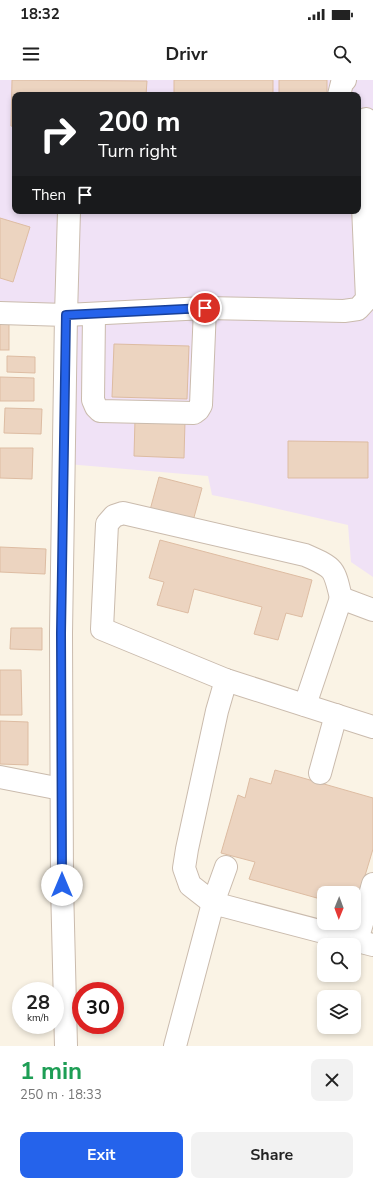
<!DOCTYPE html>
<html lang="en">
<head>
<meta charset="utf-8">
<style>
	:root { --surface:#fff; --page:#f2f2f2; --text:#222; --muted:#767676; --accent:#2563eb }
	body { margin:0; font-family:"Nunito Sans",sans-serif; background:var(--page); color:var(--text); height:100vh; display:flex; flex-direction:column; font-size:15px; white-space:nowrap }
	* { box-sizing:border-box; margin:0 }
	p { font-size:13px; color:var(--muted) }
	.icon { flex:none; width:22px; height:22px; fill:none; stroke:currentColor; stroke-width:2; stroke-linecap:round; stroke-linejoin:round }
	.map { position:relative; height:966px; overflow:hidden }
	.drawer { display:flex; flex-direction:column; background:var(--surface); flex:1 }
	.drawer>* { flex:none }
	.top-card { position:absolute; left:12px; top:12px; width:349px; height:122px; border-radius:8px; box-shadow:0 2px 6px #0003; background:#202124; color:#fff; overflow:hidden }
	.needle { width:26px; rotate:181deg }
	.controls { position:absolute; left:317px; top:806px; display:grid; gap:8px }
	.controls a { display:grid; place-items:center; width:44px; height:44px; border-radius:8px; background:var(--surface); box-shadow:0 2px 6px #0003; font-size:20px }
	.speed { position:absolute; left:12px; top:902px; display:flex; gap:8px; font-size:20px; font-weight:700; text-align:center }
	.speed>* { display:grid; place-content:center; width:52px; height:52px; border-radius:50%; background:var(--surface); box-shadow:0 2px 6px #0003; line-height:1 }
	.speed small { font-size:10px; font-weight:400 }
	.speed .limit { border:6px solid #d22; background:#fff; color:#111 }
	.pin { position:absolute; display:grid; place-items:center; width:34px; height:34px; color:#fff; margin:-17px; border:2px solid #fff; border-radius:50%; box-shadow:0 1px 4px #0007 }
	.me { position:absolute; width:44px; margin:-22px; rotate:0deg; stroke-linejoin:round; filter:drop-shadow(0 0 3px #0008) }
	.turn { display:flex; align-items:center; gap:14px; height:84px; padding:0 20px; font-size:18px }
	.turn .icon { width:52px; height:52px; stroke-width:2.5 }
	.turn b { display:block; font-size:28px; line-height:34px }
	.then { display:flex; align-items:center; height:38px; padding:0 20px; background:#0003; gap:8px; font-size:15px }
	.round { display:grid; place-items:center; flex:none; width:42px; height:42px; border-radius:8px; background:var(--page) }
	.head { display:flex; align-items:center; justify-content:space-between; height:68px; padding:0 20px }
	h1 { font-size:24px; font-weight:700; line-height:30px; color:#1e9e55 }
	.action { display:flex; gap:8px; margin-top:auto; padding:8px 20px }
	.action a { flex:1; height:46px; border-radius:8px; background:var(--accent); color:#fff; font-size:16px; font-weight:700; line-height:46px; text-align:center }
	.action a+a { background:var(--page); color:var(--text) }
	.status { display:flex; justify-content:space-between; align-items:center; height:28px; padding:0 20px; background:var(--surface); direction:ltr }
	.status svg { height:11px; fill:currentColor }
	header { display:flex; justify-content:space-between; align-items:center; height:52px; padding:0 20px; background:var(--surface); font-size:18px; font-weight:700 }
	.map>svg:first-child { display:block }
	.education { fill:#f0e2f6; fill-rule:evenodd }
	.building { fill:#ecd4c0; stroke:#ddbca2 }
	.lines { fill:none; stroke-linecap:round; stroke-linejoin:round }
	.minor-casing { stroke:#cabbad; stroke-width:24 }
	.minor { stroke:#fff; stroke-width:22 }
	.route-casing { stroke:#184099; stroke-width:10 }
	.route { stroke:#2563eb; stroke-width:7 }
</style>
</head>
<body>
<div class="status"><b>18:32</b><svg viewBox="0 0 49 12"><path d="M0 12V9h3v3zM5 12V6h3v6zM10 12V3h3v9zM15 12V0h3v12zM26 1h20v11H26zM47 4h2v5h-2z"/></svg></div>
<header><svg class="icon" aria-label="menu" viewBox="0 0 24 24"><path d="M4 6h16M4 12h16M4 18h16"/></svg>Drivr<svg class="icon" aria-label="search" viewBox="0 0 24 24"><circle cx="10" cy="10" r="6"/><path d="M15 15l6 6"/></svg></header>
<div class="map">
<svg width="373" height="966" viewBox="0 0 373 966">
	<rect width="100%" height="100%" fill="#faf3e5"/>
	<path class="education" d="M0,0H373V497L351,482L348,445L252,423L212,415L208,396L67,384L68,227L0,226ZM15,15H358V131H15Z"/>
	<g class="building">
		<polygon points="12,0 147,1 146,15 15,15 15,47 11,46"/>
		<rect x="174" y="0" width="99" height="15"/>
		<rect x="279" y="0" width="48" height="15"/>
		<polygon points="0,138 30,147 13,202 0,198"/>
		<rect x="0" y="243" width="9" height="27"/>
		<polygon points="114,264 189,266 187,319 112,317"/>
		<polygon points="7,276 35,277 35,293 7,292"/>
		<polygon points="0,297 34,298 34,321 0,321"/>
		<polygon points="5,328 42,329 41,354 4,353"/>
		<polygon points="135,339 185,341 184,378 134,376"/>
		<polygon points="288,361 368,362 368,398 288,398"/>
		<polygon points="0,368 33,368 32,399 0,398"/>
		<polygon points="159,397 202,408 193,441 150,430"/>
		<polygon points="160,460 312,500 302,537 286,533 278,560 254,554 262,527 194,509 188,533 157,525 164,502 149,498"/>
		<polygon points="0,467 46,469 45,494 0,492"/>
		<polygon points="11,548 42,548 42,570 10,569"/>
		<polygon points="0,590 21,590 22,635 0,635"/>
		<polygon points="0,641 28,642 28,685 0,684"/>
		<polygon points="275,690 373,718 373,769 355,829 354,829 354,813 324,813 324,820 249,799 255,782 221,773 238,715 245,718 250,698 271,704"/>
	</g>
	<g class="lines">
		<g class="minor-casing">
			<g id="minor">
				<polyline points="339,15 342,3 345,0"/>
				<polyline points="69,131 66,235 205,228 344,231 358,229 367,219 362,103 366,39"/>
				<polyline points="0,233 66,235 61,553 62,805 66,966"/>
				<polyline points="94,234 93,320 96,327 100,331 194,333 198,330 201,325 205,228"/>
				<path d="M341,518C334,487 334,488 305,475L123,433L114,436L107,444L102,549L226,600L373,647"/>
				<polyline points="305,625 341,518 373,530"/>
				<polyline points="320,693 336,635"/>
				<polyline points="0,697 61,709"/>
				<polyline points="226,787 213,823 190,805 184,788 187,769 217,631 226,600"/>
				<polyline points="357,861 373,804"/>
				<polyline points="175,966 213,823 373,865"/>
			</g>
		</g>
		<use href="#minor" class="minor"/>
	</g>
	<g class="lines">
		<g class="route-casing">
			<polyline id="route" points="62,805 61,553 66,235 205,228"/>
		</g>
		<use href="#route" class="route"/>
	</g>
</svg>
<div class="controls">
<a><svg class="needle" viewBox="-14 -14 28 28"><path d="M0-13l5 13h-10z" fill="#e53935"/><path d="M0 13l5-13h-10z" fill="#767676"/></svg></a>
<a><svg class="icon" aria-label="search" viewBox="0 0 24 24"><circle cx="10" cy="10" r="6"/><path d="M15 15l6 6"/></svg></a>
<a><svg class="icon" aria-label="layers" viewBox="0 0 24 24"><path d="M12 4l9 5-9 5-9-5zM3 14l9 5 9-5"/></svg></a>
</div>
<div class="speed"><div>28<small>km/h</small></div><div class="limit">30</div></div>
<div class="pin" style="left:205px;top:228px;background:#d93025"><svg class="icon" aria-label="arrive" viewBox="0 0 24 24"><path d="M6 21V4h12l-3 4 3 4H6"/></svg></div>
<svg class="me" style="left:62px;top:805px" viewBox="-20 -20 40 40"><circle r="19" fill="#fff"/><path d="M0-13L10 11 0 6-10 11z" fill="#2563eb"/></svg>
<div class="top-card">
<div class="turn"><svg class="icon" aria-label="right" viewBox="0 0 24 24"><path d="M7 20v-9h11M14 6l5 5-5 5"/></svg><div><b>200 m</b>Turn right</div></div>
<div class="then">Then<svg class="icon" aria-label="arrive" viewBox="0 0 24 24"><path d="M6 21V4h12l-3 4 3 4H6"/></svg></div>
</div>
</div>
<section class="drawer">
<div class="head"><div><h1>1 min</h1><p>250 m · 18:33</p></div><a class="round"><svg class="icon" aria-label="close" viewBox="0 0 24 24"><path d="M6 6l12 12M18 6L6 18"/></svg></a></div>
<div class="action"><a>Exit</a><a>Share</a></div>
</section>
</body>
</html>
